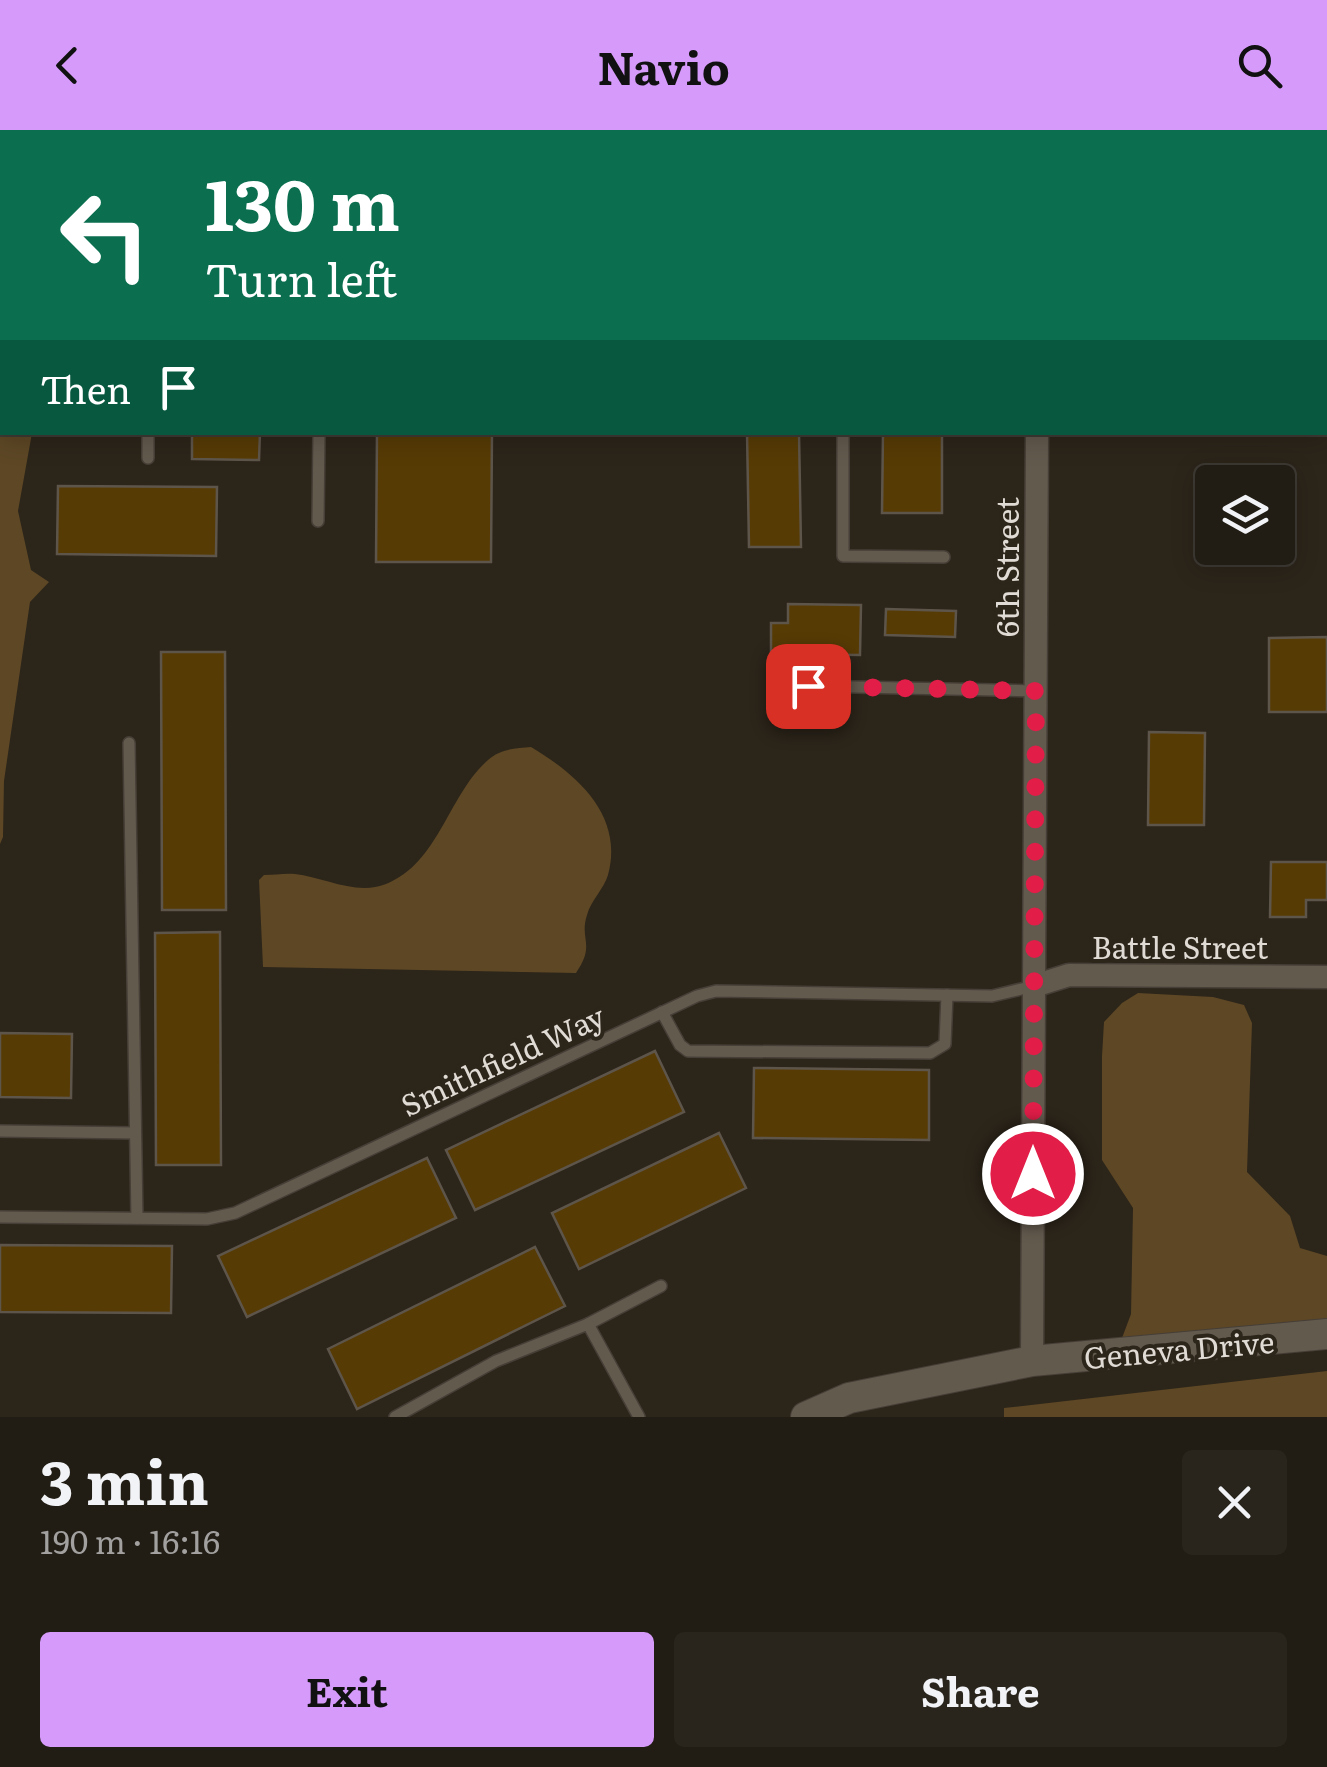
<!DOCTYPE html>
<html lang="en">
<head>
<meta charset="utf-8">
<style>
	:root { --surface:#211c14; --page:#29251d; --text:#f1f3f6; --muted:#a2a1a0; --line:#3e3a34; --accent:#d69bfa }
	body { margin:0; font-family:Literata,serif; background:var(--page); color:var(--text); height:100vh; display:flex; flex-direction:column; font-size:38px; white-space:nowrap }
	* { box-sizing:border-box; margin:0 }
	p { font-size:32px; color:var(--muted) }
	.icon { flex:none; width:55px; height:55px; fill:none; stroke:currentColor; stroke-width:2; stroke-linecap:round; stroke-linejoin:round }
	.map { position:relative; height:1287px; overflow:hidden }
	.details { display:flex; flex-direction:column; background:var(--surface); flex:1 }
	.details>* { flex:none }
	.hud { position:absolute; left:0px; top:0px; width:1328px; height:305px; box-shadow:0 5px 25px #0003,0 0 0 2px var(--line); background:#0b6e4f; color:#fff; overflow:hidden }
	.controls { position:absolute; left:1195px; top:335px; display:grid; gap:20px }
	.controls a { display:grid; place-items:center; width:100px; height:100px; border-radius:10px; background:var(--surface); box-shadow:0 5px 25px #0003,0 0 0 2px var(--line); font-size:50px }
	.pin { position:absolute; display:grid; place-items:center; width:85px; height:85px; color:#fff; margin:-42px; border-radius:20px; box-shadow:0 5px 15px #0006 }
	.me { position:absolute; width:110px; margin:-55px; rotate:0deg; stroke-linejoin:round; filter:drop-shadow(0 0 8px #0008) }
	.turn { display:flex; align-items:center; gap:35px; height:210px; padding:0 40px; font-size:45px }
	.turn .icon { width:130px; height:130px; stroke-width:2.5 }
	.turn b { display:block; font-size:70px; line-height:85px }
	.then { display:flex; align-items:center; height:95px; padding:0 40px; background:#0003; gap:20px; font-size:38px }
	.round { display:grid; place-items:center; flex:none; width:105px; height:105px; border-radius:10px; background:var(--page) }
	.overview { display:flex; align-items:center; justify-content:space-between; height:170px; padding:0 40px }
	h1 { font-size:60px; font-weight:700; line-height:75px }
	.action { display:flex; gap:20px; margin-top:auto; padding:20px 40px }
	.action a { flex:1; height:115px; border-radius:10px; background:var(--accent); color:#111; font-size:40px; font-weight:700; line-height:115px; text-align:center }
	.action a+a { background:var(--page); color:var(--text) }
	header { display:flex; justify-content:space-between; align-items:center; height:130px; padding:0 40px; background:var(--accent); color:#111; font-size:45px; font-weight:700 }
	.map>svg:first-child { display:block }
	.green { fill:#5d4725 }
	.building { fill:#573b05; stroke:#5e554a; stroke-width:2.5 }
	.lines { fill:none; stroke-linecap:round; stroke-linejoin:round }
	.lane-casing { stroke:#463f37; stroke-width:14 }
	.street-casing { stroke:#463f37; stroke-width:25 }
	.secondary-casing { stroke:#463f37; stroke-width:32 }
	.lane { stroke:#635a4e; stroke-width:11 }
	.street { stroke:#635a4e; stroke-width:22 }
	.secondary { stroke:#635a4e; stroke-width:30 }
	.route { stroke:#e11d48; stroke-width:18; stroke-dasharray:0 32.4 }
	.labels { text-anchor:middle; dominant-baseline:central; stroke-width:8; stroke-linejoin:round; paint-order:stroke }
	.street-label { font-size:30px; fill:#e0dbd4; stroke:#2c251a }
</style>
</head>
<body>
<header><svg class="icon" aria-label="back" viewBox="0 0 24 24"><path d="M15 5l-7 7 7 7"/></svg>Navio<svg class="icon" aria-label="search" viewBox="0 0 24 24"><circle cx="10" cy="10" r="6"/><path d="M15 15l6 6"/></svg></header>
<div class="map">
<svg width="1327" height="1287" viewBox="0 0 1327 1287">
	<rect width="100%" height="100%" fill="#2c251a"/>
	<g class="green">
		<polygon points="0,0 18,2 2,2 2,302 32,303 18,381 31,440 49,452 30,472 4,651 3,707 0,714"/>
		<path d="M531,617C578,645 624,686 608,745C604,759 591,770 587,785C579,810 596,814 576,843L263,837L259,750L264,745C274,745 285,743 295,744C324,747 356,766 386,754C439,733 448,665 488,630C500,619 516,618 531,617Z"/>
		<polygon points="1138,863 1213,867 1244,875 1252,893 1247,1042 1290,1086 1300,1118 1327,1126 1327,1189 1122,1208 1131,1184 1133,1078 1102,1030 1102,926 1104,892 1122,873"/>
		<polygon points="1327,1241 1327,1287 1004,1287 1004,1278"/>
	</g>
	<g class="building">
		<rect x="701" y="0" width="74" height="2"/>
		<rect x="833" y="0" width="137" height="2"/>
		<rect x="1062" y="0" width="87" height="2"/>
		<rect x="1228" y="0" width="88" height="2"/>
		<polygon points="192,302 260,302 259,330 192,329"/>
		<polygon points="377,302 492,302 491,432 376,432"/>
		<polygon points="747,302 799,302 801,417 749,417"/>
		<polygon points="883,302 942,302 942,383 882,383"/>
		<polygon points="58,356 217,357 216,426 57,424"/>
		<polygon points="788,474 861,475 860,525 771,524 771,493 788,493"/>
		<polygon points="886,479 956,481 955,507 885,505"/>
		<polygon points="1327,507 1327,582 1269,582 1269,508"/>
		<polygon points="161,522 225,522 226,780 162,780"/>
		<polygon points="1149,602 1205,603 1204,695 1148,695"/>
		<polygon points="1271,732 1327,732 1327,770 1306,770 1306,787 1270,787"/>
		<polygon points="220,802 221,1035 156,1035 155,803"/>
		<polygon points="0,903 72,904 71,968 0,967"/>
		<polygon points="655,921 684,982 475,1080 446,1020"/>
		<polygon points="754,938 929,940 929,1010 753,1008"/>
		<polygon points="719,1003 746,1058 579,1139 552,1083"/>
		<polygon points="427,1028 456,1088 247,1187 218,1126"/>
		<polygon points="0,1115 172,1116 171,1183 0,1182"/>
		<polygon points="535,1117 565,1176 357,1279 328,1219"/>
	</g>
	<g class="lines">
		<g class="lane-casing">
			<g id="lane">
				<polyline points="560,0 560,2"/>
				<polyline points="672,0 672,2"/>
				<polyline points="813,2 813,0"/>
				<polyline points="1039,2 1039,0"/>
				<polyline points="1200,2 1200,0"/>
				<polyline points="148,302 148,328"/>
				<polyline points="843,302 843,426 944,427"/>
				<polyline points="318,391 319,302"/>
				<polyline points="809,556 1036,561"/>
				<polyline points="129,613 137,1088"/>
				<polyline points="662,882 680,915 688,921 930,923 945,914 947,865"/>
				<polyline points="0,1001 135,1003"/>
				<polyline points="0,1087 207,1089 235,1083 697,866 716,861 992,866 1034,856"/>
				<polyline points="588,1194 661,1156"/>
				<polyline points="395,1287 496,1231 588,1194 639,1287"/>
			</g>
		</g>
		<g class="street-casing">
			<g id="street">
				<polyline points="1034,856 1069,845 1327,847"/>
				<polyline points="1032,1231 1037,302"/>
			</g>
		</g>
		<g class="secondary-casing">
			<polyline id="secondary" points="806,1287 849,1268 1032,1231 1327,1204"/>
		</g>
		<use href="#lane" class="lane"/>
		<use href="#street" class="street"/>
		<use href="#secondary" class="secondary"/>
	</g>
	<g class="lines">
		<polyline class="route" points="808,556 1036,561 1033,1044"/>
	</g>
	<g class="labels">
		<g class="street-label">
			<text transform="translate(1006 437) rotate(-90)">6th Street</text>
			<text x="1180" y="816">Battle Street</text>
			<text transform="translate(502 929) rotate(-25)">Smithfield Way</text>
			<text transform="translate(1179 1218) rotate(-5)">Geneva Drive</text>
		</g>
	</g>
</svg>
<div class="controls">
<a><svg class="icon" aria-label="layers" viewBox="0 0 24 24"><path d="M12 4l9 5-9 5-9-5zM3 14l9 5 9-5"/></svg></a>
</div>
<div class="pin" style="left:808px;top:556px;background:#d93025"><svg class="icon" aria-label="arrive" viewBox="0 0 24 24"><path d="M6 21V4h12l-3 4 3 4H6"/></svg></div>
<svg class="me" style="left:1033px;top:1044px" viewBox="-20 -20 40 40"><circle r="17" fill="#e11d48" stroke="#fff" stroke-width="3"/><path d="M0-11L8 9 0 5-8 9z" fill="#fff"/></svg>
<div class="hud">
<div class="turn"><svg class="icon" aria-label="left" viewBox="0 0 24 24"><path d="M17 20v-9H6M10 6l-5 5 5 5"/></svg><div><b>130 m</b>Turn left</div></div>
<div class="then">Then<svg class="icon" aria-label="arrive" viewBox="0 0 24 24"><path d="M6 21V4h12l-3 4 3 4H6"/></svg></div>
</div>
</div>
<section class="details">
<div class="overview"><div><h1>3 min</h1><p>190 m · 16:16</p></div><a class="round"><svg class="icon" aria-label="close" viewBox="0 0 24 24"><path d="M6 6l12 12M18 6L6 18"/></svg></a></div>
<div class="action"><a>Exit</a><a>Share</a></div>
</section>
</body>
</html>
